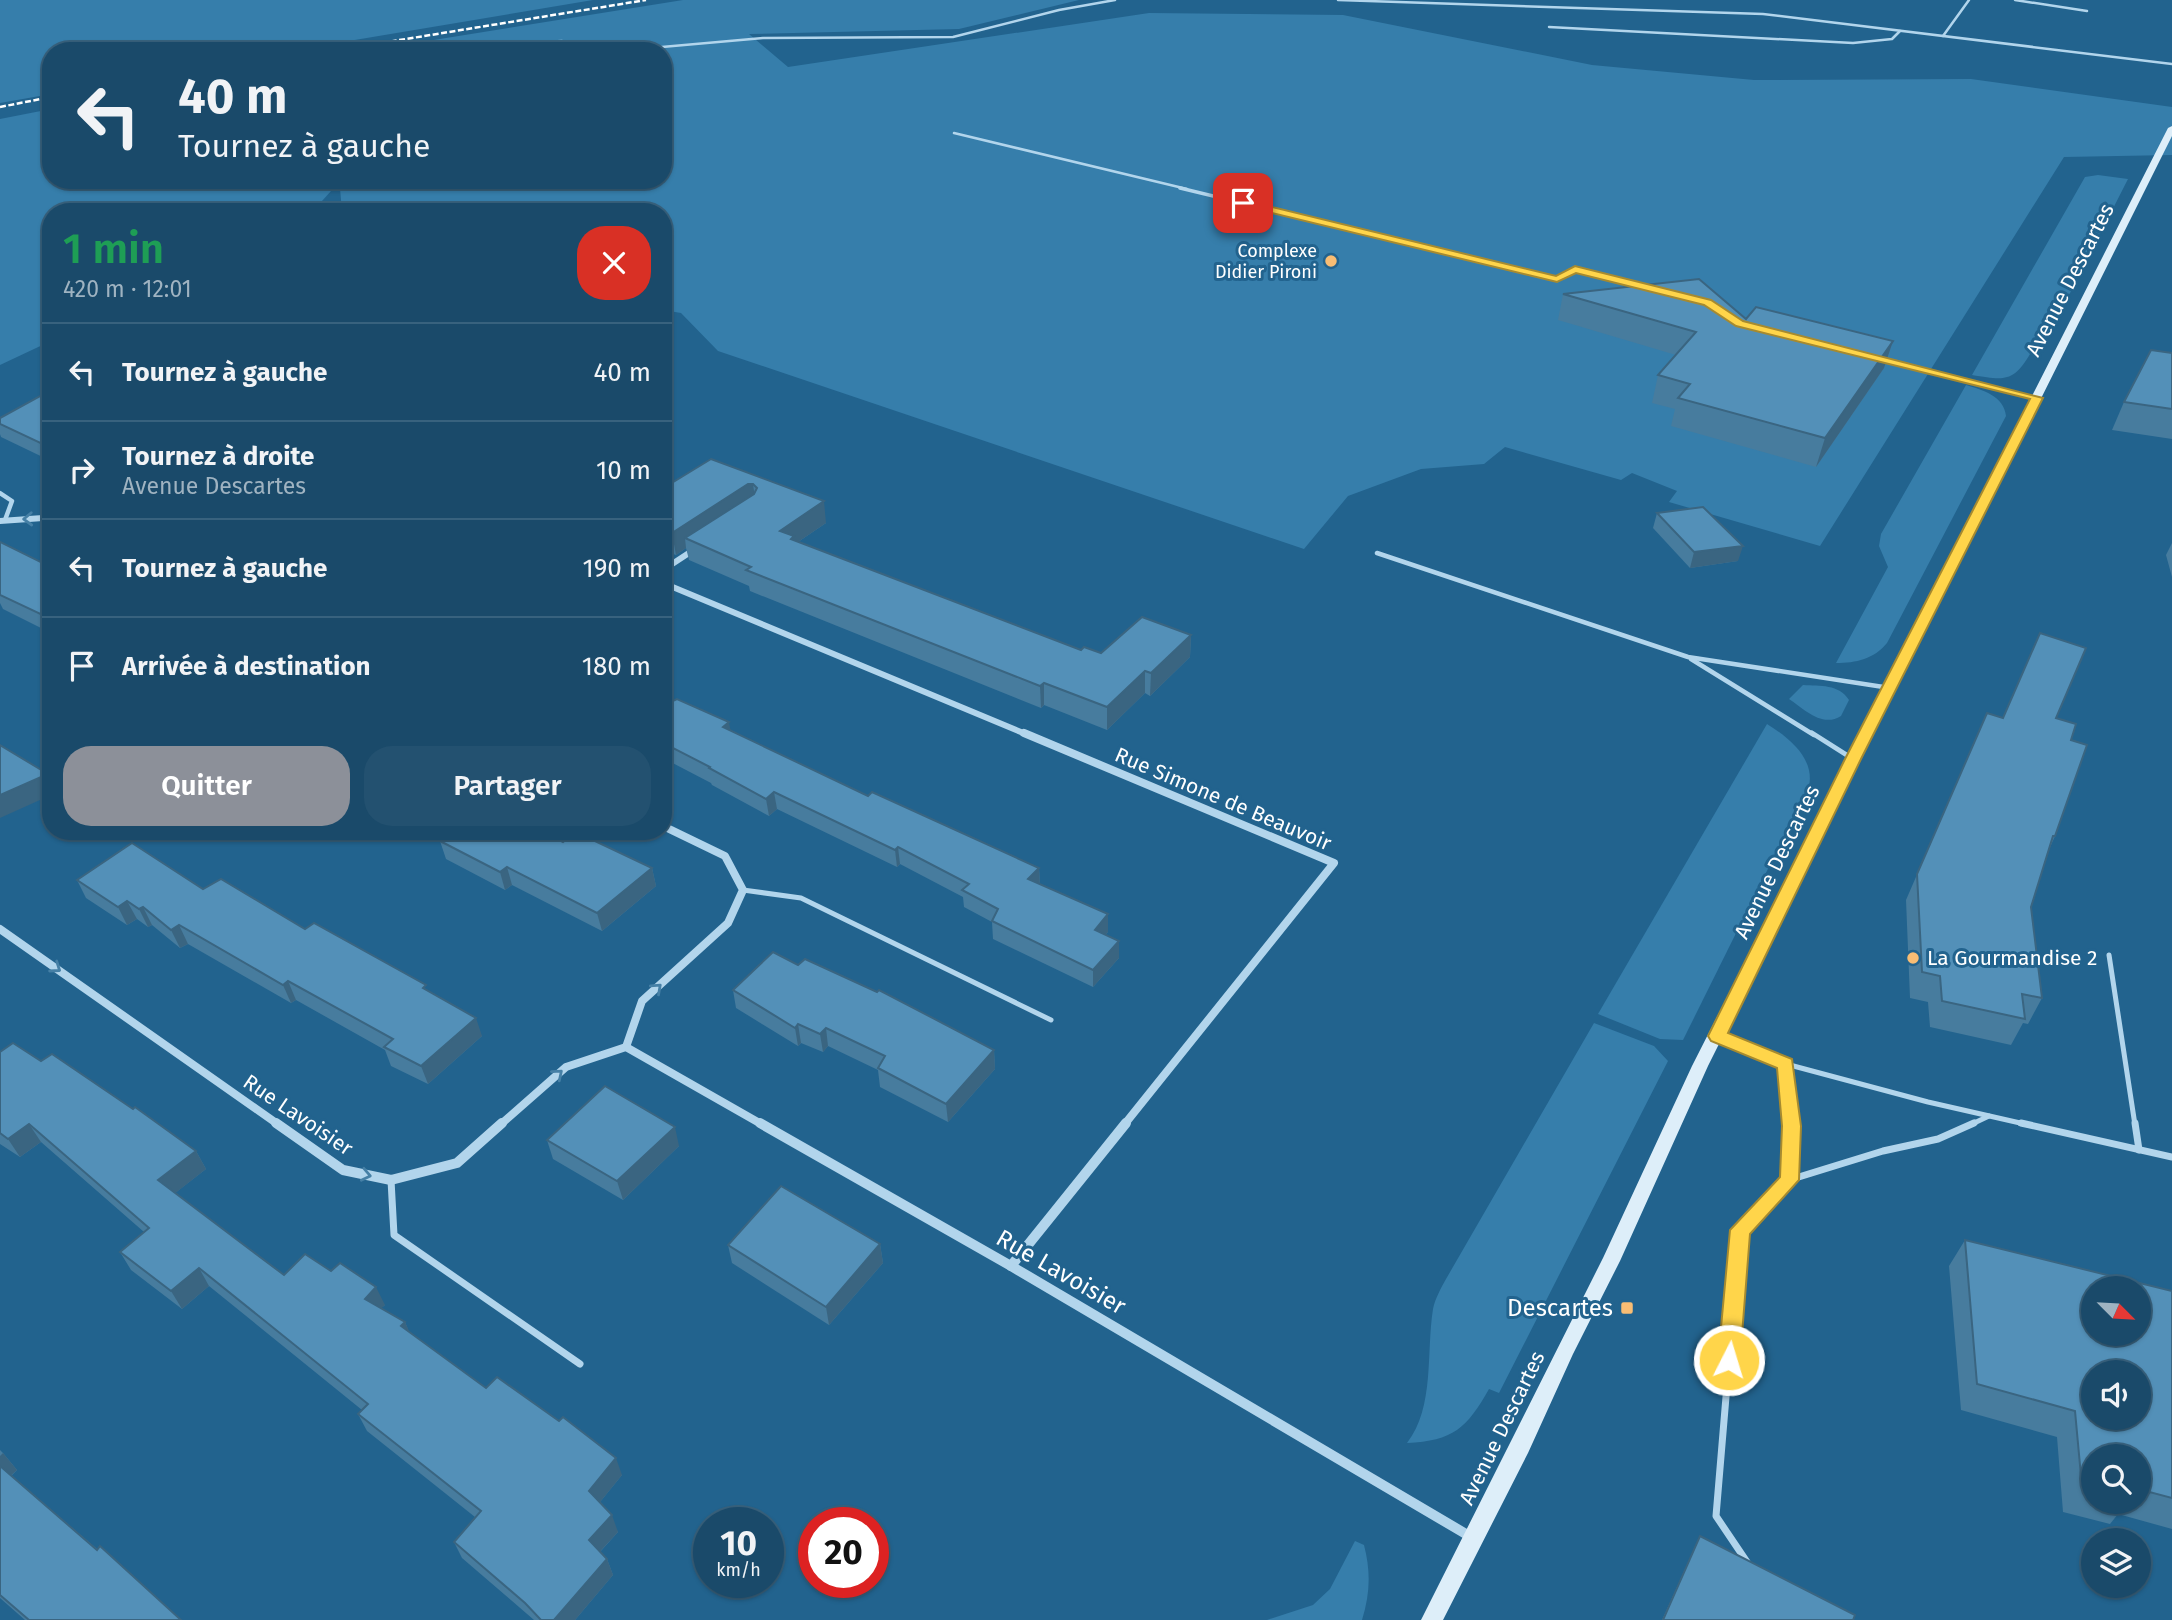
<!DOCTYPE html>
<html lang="fr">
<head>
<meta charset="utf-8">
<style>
	:root { --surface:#1a4a6a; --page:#235170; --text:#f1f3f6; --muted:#9fb3c1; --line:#38627e; --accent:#8c9099 }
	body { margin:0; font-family:"Fira Sans",sans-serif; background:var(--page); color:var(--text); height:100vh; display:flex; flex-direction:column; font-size:26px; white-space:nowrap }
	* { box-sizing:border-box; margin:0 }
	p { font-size:23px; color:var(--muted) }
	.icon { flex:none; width:38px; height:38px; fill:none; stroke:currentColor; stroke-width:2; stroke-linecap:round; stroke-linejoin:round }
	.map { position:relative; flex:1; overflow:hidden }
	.drawer { position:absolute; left:42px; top:203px; width:630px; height:637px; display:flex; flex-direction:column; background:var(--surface); border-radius:28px; box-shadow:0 2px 5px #0004,0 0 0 2px var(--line) }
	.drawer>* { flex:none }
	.banner { position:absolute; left:42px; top:42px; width:630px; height:147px; border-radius:28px; box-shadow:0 2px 5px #0004,0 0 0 2px var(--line); background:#1a4a6a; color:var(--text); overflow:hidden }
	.needle { width:46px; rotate:114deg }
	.tools { position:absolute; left:2081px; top:1276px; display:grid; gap:14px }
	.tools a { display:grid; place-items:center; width:70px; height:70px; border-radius:50%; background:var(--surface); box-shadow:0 2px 5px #0004,0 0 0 2px var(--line); font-size:35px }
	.speed { position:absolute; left:693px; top:1507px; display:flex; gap:14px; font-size:35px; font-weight:700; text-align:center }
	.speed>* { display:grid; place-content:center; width:91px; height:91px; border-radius:50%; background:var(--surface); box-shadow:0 2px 5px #0004,0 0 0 2px var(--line); line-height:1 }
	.speed small { font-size:18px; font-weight:400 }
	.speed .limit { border:10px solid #d22; background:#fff; color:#111 }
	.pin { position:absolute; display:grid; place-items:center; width:60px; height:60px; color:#fff; margin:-30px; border-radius:14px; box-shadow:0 4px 10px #0006 }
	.me { position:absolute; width:77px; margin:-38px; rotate:5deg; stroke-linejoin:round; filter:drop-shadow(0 0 5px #0008) }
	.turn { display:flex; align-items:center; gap:24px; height:147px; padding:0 21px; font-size:32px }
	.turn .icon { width:91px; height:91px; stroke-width:2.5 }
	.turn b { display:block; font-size:49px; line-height:60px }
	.round { display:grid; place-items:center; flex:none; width:74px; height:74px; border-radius:28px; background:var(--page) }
	.summary { display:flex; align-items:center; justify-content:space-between; height:119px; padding:0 21px }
	h1 { font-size:42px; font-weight:600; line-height:52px; color:#1e9e55 }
	.action { display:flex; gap:14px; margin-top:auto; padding:14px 21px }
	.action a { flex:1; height:80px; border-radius:28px; background:var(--accent); color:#fff; font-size:28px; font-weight:600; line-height:80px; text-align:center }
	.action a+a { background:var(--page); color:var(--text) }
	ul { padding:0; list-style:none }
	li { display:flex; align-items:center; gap:21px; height:98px; padding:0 21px; border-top:2px solid var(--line) }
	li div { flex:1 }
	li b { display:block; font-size:26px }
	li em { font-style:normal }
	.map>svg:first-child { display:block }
	.green { fill:#367eab }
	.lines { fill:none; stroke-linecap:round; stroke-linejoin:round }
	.service-far4 { stroke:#b2d5ec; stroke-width:2.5 }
	.service-far3 { stroke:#b2d5ec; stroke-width:3.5 }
	.service-far2 { stroke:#b2d5ec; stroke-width:4.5 }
	.service-far1 { stroke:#b2d5ec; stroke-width:5 }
	.service { stroke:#b2d5ec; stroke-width:7 }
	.minor-far2 { stroke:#b2d5ec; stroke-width:6 }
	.minor-far1 { stroke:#b2d5ec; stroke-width:8 }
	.minor { stroke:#b2d5ec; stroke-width:10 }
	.secondary { fill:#ddeef9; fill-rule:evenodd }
	.rail { stroke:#fff; stroke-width:2.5; stroke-dasharray:6 2.5; stroke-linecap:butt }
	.wall { fill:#477c9e; fill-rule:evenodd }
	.shaded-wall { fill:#3a6581 }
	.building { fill:#5390b8; stroke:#3a6581; stroke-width:2; fill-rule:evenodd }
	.oneway { stroke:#4680a6 }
	.route { fill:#ffd54a; stroke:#a68a30; stroke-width:2 }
	.poi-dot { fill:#f8bd74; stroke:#22638e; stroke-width:2.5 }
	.labels { text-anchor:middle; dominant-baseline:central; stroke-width:6; stroke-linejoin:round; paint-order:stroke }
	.far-poi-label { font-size:18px; fill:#fff; stroke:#22638e; text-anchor:end }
	.street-label { font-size:21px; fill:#fff; stroke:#22638e }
	.poi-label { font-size:21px; fill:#fff; stroke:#22638e; text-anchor:start }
	.near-street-label { font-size:24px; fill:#fff; stroke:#22638e }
	.near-poi-label { font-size:24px; fill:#fff; stroke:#22638e; text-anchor:end }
</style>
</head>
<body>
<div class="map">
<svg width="2172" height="1620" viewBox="0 0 2172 1620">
	<rect width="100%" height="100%" fill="#22638e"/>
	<g class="green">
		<polygon points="0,0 593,0 289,51 51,51 51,94 0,103"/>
		<polygon points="683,0 1079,0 959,29 749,34 788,67 1149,13 1343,15 1592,65 1754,80 1971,79 2172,107 2172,155 2064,157 1820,546 1669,502 1677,491 1632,473 1621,480 1505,447 1484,464 1421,469 1348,496 1304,549 718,351 681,313 663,310 663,212 342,212 340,188 348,180 663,180 663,51 365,51"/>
		<polygon points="51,109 51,180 341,180 312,212 51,212 51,341 0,365 0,119"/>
		<path d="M2098,175L2128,179L2038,356L2030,354C2013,383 2004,380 1972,375L2085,177Z"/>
		<path d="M1966,385C1983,390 2004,396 2006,416L1887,643C1874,659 1856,663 1836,663L1888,567L1879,546L1881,534Z"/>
		<path d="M1803,685C1820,686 1839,684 1849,700L1841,716C1822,728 1804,709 1789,699Z"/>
		<path d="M1767,724C1788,737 1815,758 1809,786L1683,1040L1660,1039L1598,1014Z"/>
		<path d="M1594,1023L1654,1046L1668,1061L1499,1393L1489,1389C1467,1428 1453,1441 1407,1443C1435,1407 1426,1352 1433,1309C1435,1299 1441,1288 1446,1279Z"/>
		<path d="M1355,1541L1364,1545C1371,1572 1370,1594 1362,1620H1267L1313,1605L1330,1589Z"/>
	</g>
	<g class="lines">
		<g class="service-far4">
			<polyline points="1338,0 1763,14 2172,64"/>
			<polyline points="2015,0 2087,11"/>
			<polyline points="1549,27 1853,43 1892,39 1900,31"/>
			<polyline points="1943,36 1969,0"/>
			<polyline points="387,51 562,41 573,51"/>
			<polyline points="617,51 763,38 953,37 1059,10 1115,0"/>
			<polyline points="954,133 1187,189"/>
		</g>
		<g class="service-far3">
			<polyline points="1180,188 1557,279 1575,269 1643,286"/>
			<polyline points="1881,360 2037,398"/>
		</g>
		<g class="service-far2">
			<polyline points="0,493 12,501 5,520"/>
			<polyline points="1377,553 1688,657 1890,688"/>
			<polyline points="1691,659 1814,735"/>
		</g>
		<g class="service-far1">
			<polyline points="1812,733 1853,759"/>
			<polyline points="743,890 801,898 1051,1020"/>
			<polyline points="2109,955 2135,1125"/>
			<polyline points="1718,1036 1786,1064 1928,1102 2029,1125"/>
			<polyline points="1786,1064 1792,1125"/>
			<polyline points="1970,1125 1989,1116"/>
		</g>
		<g class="service">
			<polyline points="2021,1123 2172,1157"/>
			<polyline points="2135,1123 2139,1150"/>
			<polyline points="391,1180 394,1235 580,1364"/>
			<polyline points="1789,1180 1883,1151 1938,1139 1974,1123"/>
			<polyline points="1747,1562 1716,1516 1740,1230 1789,1180 1792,1123"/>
		</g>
		<g class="minor-far2">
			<polyline points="0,521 43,518 51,522"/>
			<polyline points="663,570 695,549"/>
			<polyline points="663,583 1028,735"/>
		</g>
		<g class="minor-far1">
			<polyline points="1024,733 1334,863 1124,1125"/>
			<polyline points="0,929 279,1125"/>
			<polyline points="626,1047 642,1001 728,923 743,890 725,856 663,826"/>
			<polyline points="500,1125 566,1067 626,1047 763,1125"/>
		</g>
		<g class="minor">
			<polyline points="276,1123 343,1170 391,1180 457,1163 502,1123"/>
			<polyline points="760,1123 1011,1266 1471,1537"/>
			<polyline points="1011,1266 1126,1123"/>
		</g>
		<polygon class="secondary" points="2172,126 2172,136 1708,1066 1620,1261 1573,1354 1528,1453 1443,1620 1421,1620 1603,1258 1692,1066 2168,128"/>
		<g class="rail">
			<polyline points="308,51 339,45"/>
			<polyline points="332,51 646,0"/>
			<polyline points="0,107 51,97"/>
		</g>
	</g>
	<g class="wall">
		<polygon points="1563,294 1746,319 1893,341 1884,368 1816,467 1671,426 1675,409 1652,403 1658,375 1676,355 1558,320"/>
		<polygon points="2172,353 2172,439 2112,430 2124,402"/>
		<polygon points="51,401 51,461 1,437 0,434 0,418"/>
		<polygon points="711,459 826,523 798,542 1081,650 1101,653 1191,635 1190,657 1150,696 1145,693 1107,730 1044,705 1041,708 750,591 749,586 689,560 686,548 676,555 663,550 663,487 665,487"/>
		<polygon points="1657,513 1738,561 1690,568 1653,528"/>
		<polygon points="0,542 51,567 51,633 3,609 0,603"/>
		<polygon points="2172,543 2172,577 2166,555"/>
		<polygon points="663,697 731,731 868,796 1039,868 1040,884 1108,932 1105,935 1119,941 1119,958 1093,987 993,939 992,922 964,907 963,897 900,864 897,867 777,809 769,816 712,785 711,783 663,758"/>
		<polygon points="1987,713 2003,718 2056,718 2071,740 2055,836 2048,852 2031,907 2042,998 2028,1024 2023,1023 2011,1045 1930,1027 1928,1002 1910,998 1906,900"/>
		<polygon points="427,831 542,831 563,842 652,868 656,886 602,931 512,885 505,890 446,859 440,841 442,839"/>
		<polygon points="77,880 203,889 305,929 428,991 482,1036 428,1084 391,1066 385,1050 296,1000 291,1003 188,944 180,948 152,925 148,927 137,919 127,925 86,898"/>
		<polygon points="798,965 994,1050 995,1069 948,1122 880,1087 878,1070 828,1046 823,1052 801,1043 798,1046 736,1008 733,990"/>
		<polygon points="0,1052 41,1061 196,1151 206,1169 175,1193 284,1275 385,1305 381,1308 405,1322 409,1332 486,1388 622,1475 600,1502 618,1532 600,1552 607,1559 613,1575 575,1620 534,1620 462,1558 454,1542 475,1517 367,1431 358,1414 362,1410 209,1286 182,1309 131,1270 120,1252 144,1232 41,1142 20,1157 0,1144"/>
		<polygon points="547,1140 679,1146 623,1200 553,1159"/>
		<path d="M1965,1240L2172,1291V1529L2118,1514L2110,1524L2063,1512L2057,1437L1961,1410L1949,1266ZM2093,1456H2138V1502H2093Z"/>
		<polygon points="880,1244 883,1263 829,1325 732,1263 728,1245"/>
		<polygon points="0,1450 3,1453 17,1470 11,1476 181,1620 25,1620 0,1598"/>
		<polygon points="1700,1536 1853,1620 1662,1620"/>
	</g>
	<g class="shaded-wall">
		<polygon points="1893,341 1884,368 1816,467 1825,438"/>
		<polygon points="748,484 753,484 756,505 685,538 686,548 676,555 672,533"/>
		<polygon points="824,501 826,523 795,544 780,531"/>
		<polygon points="1743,546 1738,561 1690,568 1694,552"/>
		<polygon points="1191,635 1190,657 1150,696 1151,673"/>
		<polygon points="1145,671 1145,693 1107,730 1107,707"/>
		<polygon points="1044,683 1044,705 1041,708 1040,686"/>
		<polygon points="729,722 732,739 723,727"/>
		<polygon points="48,774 51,778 51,795 0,818 0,795"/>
		<polygon points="774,792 777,809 769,816 766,799"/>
		<polygon points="898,847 900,864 897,867 895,850"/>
		<polygon points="507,867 512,885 505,890 500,872"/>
		<polygon points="652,868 656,886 602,931 597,913"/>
		<polygon points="1039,868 1040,885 1028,879"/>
		<polygon points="127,901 137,919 127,925 118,907"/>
		<polygon points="143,907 152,925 148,927 139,909"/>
		<polygon points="1108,914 1108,932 1095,947 1095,930"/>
		<polygon points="179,925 188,944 180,948 171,930"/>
		<polygon points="1119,941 1119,958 1093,987 1093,970"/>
		<polygon points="288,981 296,1000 291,1003 283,985"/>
		<polygon points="476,1018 482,1036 428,1084 421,1066"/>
		<polygon points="798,1024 801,1043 798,1046 795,1028"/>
		<polygon points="826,1028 828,1046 823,1052 820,1034"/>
		<polygon points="994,1050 995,1069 948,1122 946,1104"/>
		<polygon points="29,1124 41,1142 20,1157 8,1139"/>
		<polygon points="675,1127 679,1146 623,1200 617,1181"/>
		<polygon points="196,1151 206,1169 169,1198 158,1180"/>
		<polygon points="880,1244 883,1263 829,1325 826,1307"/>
		<polygon points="199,1268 209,1286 182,1309 171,1291"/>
		<polygon points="376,1287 385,1305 373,1316 365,1299"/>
		<polygon points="405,1322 413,1340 401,1326"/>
		<polygon points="3,1453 17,1470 8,1478 0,1468 0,1456"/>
		<polygon points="616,1458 622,1475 596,1507 589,1491"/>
		<polygon points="612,1515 618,1532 595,1557 589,1540"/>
		<polygon points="607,1559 613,1575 575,1620 554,1620"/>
	</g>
	<g class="building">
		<polygon points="1699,279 1746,319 1756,307 1893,341 1825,438 1678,398 1690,384 1658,375 1696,332 1563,294"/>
		<polygon points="2151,350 2172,353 2172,409 2124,402"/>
		<polygon points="40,396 51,401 51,448 0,424 0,418"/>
		<polygon points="711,459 824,501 780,531 794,536 791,539 1081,650 1084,647 1101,653 1142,617 1191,635 1151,673 1145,671 1107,707 1044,683 1040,686 746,570 751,567 685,538 754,494 757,488 753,484 748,484 672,533 663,530 663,487 665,487"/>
		<polygon points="1703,507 1743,546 1694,552 1657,513"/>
		<polygon points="0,542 51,567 51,619 0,595"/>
		<polygon points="2040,633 2086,648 2056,718 2076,724 2071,740 2087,745 2055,836 2053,836 2031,907 2042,998 2022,994 2025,1019 1942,1001 1940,976 1922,972 1917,874 1987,713 2003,718"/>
		<polygon points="663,697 673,701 677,699 729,722 723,727 868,796 872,792 1039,868 1028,879 1108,914 1095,930 1119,941 1093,970 992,921 998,909 962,890 969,884 898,847 895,850 774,792 766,799 709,768 710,767 663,743"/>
		<polygon points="0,745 48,774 0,795"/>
		<polygon points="454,831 542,831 563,842 576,832 652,868 597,913 507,867 500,872 440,841"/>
		<polygon points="132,843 203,889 221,879 305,929 314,923 426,985 423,988 476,1018 421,1066 384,1047 393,1039 288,981 283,985 179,925 171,930 143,907 139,909 127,901 118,907 77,880"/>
		<polygon points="773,952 798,965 805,959 877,992 879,990 994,1050 946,1104 878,1068 885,1056 826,1028 820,1034 798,1024 795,1028 733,990"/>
		<polygon points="13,1043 41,1061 52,1054 133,1109 135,1107 196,1151 158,1180 284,1275 305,1254 331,1271 340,1263 376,1287 365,1299 405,1322 401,1326 486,1388 497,1377 559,1421 563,1417 616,1458 589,1491 612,1515 589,1540 607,1559 554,1620 541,1620 525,1603 454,1542 481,1511 358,1414 368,1404 199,1268 171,1291 120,1252 149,1228 29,1124 8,1139 0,1133 0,1052"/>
		<polygon points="605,1086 675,1127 617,1181 547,1140"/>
		<polygon points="781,1186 880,1244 826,1307 728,1245"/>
		<path d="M1965,1240L2172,1291V1498L2138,1489V1456H2093V1490L2082,1487L2075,1411L1977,1384ZM2093,1288H2138V1334H2093ZM2093,1372H2138V1418H2093Z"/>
		<polygon points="0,1466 97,1550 100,1546 181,1620 29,1620 0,1595"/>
		<polygon points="1700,1536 1855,1615 1853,1620 1663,1620"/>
	</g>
	<defs><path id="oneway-chevron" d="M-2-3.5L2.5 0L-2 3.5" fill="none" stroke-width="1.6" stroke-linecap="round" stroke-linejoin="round" transform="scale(1.75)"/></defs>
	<g class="oneway">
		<use href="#oneway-chevron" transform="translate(28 519) rotate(178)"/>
		<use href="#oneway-chevron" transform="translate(56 968) rotate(35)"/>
		<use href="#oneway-chevron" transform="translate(657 988) rotate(-42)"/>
		<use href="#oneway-chevron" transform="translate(558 1074) rotate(-40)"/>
		<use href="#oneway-chevron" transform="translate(366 1175) rotate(12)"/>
	</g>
	<polygon class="route" points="1243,200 1556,276 1575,266 1711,300 1743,321 2043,398 1861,759 1728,1033 1792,1059 1801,1126 1799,1180 1750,1234 1740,1360 1737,1367 1729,1370 1721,1367 1718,1360 1730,1230 1780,1177 1782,1126 1777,1068 1711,1041 1708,1036 1845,759 2030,399 1736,326 1704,305 1576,273 1557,282 1239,205 1239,201"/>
	<g class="poi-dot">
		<circle cx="1331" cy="261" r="7"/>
		<circle cx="1913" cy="958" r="7"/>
		<rect x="1620" y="1301" width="14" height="14" rx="3.5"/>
	</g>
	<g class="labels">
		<g class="far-poi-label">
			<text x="1317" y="251">Complexe<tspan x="1317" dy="21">Didier Pironi</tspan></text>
		</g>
		<g class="street-label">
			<text transform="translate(2070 280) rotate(-63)">Avenue Descartes</text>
			<text transform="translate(1223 799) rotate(23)">Rue Simone de Beauvoir</text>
			<text transform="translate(1777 862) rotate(-64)">Avenue Descartes</text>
			<text transform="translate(298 1115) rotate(34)">Rue Lavoisier</text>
			<text transform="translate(1502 1428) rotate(-64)">Avenue Descartes</text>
		</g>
		<g class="poi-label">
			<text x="1927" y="958">La Gourmandise 2</text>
		</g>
		<g class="near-street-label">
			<text transform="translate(1061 1272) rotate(30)">Rue Lavoisier</text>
		</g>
		<g class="near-poi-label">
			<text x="1613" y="1308">Descartes</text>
		</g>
	</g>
</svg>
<div class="tools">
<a><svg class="needle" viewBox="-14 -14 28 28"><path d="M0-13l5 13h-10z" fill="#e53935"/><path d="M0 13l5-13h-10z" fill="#9fb3c1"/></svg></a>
<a><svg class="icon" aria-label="sound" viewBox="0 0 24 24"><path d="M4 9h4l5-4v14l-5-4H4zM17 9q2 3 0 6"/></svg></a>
<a><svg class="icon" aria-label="search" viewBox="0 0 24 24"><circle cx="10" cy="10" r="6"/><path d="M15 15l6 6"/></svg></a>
<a><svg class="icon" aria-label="layers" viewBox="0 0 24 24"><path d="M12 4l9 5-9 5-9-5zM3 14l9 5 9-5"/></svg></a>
</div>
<div class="speed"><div>10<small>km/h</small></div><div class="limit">20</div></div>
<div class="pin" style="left:1243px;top:203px;background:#d93025"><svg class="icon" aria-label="arrive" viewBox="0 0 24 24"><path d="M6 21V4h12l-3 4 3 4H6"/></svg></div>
<svg class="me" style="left:1729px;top:1360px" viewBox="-20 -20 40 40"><circle r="17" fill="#ffd54a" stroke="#fff" stroke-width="3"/><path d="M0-11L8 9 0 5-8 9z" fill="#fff"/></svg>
<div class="banner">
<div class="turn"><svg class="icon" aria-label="left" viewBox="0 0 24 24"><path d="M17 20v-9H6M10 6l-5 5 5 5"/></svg><div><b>40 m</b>Tournez à gauche</div></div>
</div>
<section class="drawer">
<div class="summary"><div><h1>1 min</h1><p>420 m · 12:01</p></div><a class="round" style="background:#d93025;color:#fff"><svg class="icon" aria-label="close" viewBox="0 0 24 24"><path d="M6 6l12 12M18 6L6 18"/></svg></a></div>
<ul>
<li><svg class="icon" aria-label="left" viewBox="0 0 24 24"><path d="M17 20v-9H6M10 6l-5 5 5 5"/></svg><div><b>Tournez à gauche</b></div><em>40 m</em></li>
<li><svg class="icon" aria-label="right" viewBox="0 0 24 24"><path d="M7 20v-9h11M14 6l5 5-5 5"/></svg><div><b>Tournez à droite</b><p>Avenue Descartes</p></div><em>10 m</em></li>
<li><svg class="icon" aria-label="left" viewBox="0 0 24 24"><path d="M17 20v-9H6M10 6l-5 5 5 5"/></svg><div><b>Tournez à gauche</b></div><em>190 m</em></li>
<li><svg class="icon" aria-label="arrive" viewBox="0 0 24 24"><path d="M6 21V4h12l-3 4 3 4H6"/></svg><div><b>Arrivée à destination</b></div><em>180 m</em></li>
</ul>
<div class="action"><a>Quitter</a><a>Partager</a></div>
</section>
</div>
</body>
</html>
